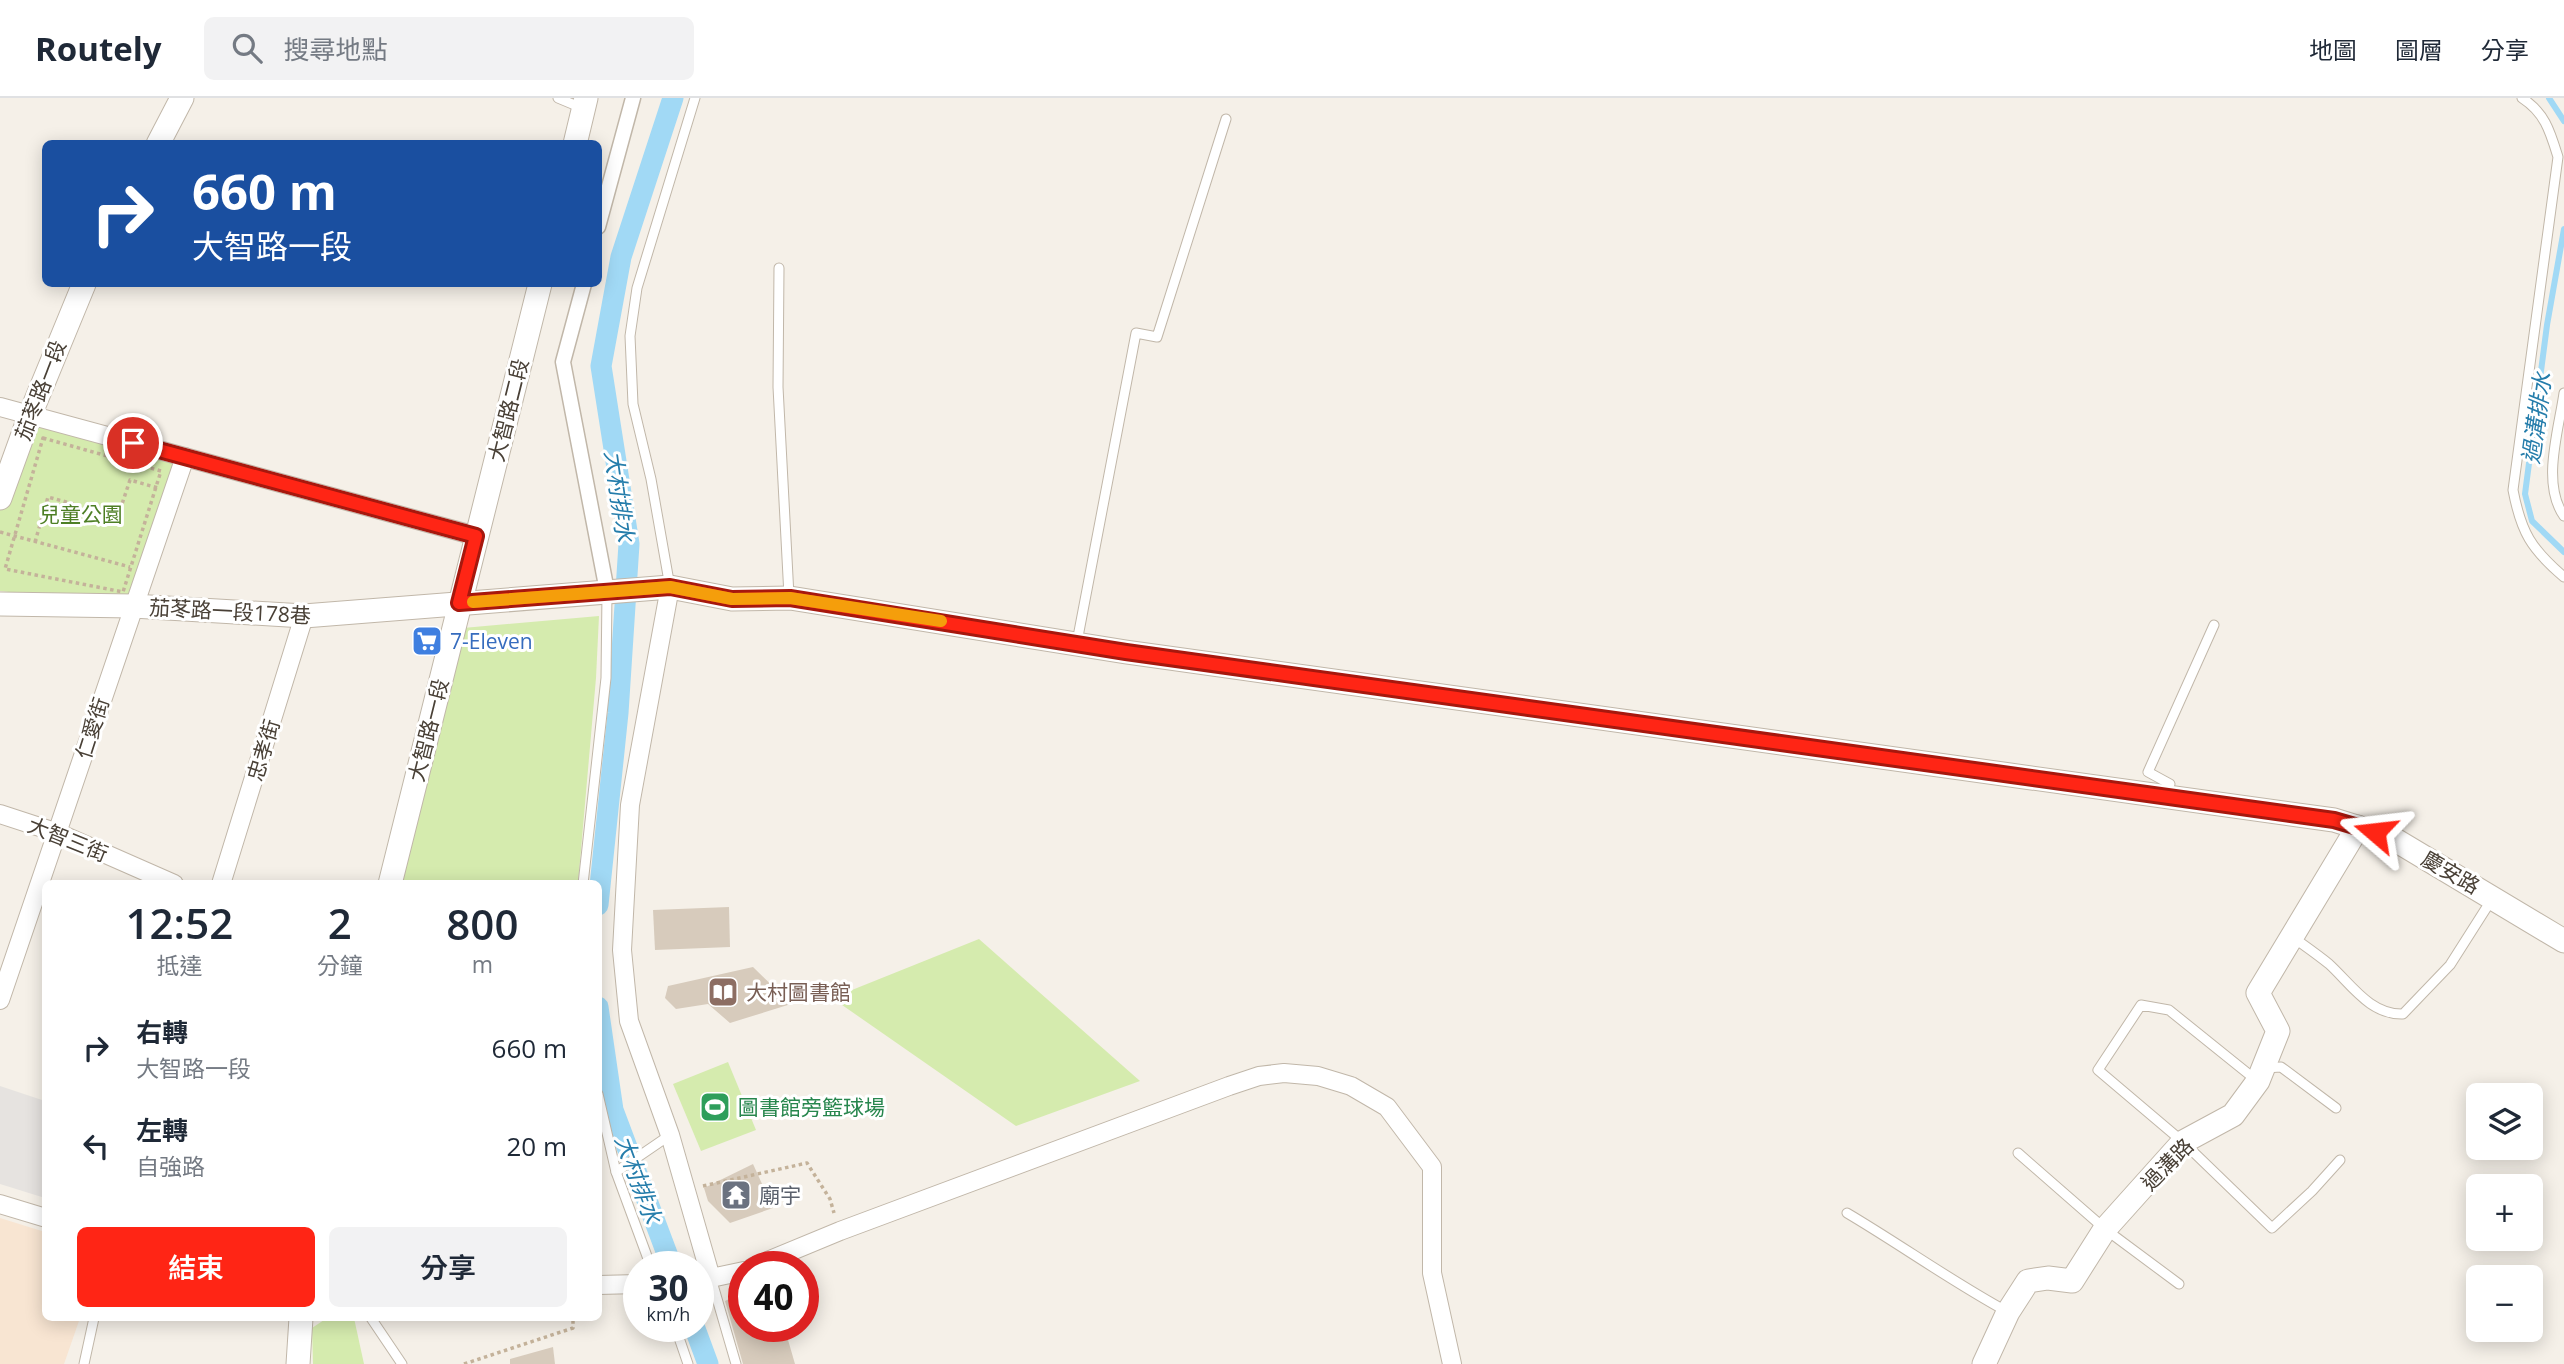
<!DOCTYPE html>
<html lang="zh-TW">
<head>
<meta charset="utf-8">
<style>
	:root { --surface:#fff; --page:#f2f2f3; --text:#1f2937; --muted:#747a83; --line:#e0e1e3; --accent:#ff2515 }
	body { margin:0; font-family:"Open Sans","Noto Sans TC",sans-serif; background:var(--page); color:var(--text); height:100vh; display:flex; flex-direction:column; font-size:26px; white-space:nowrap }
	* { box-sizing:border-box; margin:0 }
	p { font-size:23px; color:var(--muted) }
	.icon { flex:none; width:38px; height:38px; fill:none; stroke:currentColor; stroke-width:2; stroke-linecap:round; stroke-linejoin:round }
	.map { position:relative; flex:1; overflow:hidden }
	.side { position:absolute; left:42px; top:782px; width:560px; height:441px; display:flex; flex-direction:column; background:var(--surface); border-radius:10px; box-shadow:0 4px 18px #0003 }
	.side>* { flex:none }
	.top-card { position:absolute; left:42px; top:42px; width:560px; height:147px; border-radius:10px; box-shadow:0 4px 18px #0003; background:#1a4fa0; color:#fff; overflow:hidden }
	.fabs { position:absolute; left:2466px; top:985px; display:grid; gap:14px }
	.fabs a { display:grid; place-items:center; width:77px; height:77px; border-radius:10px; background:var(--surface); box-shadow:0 4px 18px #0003; font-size:35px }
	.speed { position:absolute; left:623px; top:1153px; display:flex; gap:14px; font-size:35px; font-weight:700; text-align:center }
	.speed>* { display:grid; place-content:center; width:91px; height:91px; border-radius:50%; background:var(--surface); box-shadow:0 4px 18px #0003; line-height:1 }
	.speed small { font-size:18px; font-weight:400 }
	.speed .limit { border:10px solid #d22; background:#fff; color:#111 }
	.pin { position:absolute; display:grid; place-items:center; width:60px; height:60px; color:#fff; margin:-30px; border:4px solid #fff; border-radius:50%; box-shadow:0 2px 7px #0007 }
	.me { position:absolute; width:77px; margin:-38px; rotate:287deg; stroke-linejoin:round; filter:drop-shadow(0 0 5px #0008) }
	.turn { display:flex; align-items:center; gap:24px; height:147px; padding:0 35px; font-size:32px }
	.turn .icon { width:91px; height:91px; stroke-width:2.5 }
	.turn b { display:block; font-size:49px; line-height:60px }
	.eta { display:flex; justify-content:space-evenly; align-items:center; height:119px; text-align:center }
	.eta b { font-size:42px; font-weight:600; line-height:49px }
	.cta { display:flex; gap:14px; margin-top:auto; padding:14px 35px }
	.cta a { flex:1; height:80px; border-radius:10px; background:var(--accent); color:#fff; font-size:28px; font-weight:600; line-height:80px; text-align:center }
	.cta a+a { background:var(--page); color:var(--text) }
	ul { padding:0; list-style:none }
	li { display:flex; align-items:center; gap:21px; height:98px; padding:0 35px }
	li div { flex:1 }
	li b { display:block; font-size:26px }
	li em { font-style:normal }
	header { display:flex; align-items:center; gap:42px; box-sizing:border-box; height:98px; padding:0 35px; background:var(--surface); border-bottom:2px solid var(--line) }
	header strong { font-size:33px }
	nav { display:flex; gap:38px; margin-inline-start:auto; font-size:24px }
	.search { width:490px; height:63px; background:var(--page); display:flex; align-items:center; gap:18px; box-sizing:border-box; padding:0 24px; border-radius:10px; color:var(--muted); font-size:26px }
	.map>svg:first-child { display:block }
	.commercial { fill:#f8e5d2 }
	.green { fill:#d5ebae }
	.parking { fill:#e6e3e0 }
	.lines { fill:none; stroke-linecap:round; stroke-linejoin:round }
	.stream { stroke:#a1d9f5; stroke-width:6 }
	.canal { stroke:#a1d9f5; stroke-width:21 }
	.building { fill:#d7cbbc }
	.service-casing { stroke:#c1b7a9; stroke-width:11 }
	.pedestrian-casing { stroke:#c1b7a9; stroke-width:17 }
	.minor-casing { stroke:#c1b7a9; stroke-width:20 }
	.tertiary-casing { stroke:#c1b7a9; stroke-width:25 }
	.path { stroke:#c4b29a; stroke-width:3.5; stroke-dasharray:3.5 3.5; stroke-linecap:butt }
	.service { stroke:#fff; stroke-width:9 }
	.pedestrian { stroke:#fff; stroke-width:14 }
	.minor { stroke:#fff; stroke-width:18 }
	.tertiary { stroke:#fff; stroke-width:23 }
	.route-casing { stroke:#a6180e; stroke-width:18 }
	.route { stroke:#ff2515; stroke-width:12 }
	.slow { stroke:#f59e0b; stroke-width:12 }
	.labels { text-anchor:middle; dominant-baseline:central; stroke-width:6; stroke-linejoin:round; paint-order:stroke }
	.street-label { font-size:21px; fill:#494036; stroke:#fff }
	.park-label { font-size:21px; fill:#4e7f25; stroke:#fff }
	.shop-label { font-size:21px; fill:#366cbe; stroke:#fff; text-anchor:start }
	.education-label { font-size:21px; fill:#785e54; stroke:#fff; text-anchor:start }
	.leisure-label { font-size:21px; fill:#27864d; stroke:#fff; text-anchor:start }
	.worship-label { font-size:21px; fill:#5b616d; stroke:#fff; text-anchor:start }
	.water-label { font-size:23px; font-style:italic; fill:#257dab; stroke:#fff }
</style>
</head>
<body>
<header>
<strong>Routely</strong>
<div class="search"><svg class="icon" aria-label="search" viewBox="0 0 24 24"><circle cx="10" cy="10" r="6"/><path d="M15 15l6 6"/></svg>搜尋地點</div>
<nav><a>地圖</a><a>圖層</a><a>分享</a></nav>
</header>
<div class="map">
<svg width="2564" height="1266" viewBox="0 0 2564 1266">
	<rect width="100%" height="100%" fill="#f5f0e8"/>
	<polygon class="commercial" points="0,1120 45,1134 46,1220 80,1220 64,1266 0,1266"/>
	<g class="green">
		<polygon points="30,317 185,359 133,508 0,493 0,400"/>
		<polygon points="599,518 596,580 578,786 400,786 463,530"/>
		<polygon points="979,841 1140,983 1016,1028 832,900"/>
		<polygon points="728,964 756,1032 701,1053 673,986"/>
		<polygon points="327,1220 354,1220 364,1266 313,1266 312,1230"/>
	</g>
	<polygon class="parking" points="0,988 45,1003 45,1100 0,1086"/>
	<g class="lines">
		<g class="stream">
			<polyline points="2549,0 2564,23"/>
			<polyline points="2564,131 2547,227 2525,396 2532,423 2564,454"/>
		</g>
		<g class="canal">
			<polyline points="598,807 618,615 629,446 601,268 621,159 673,0"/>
			<polyline points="598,909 613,1012 672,1169"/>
			<polyline points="694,1228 708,1266"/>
		</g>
	</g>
	<g class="building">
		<polygon points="729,809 730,849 655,852 653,812"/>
		<polygon points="753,869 791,906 730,925 708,906 676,911 665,900 668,888"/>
		<polygon points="753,1066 773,1110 730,1125 708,1103 704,1090"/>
		<polygon points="744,1194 744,1228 784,1228 795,1266 743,1266 725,1203"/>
		<polygon points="553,1249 555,1266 510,1266 510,1261"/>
	</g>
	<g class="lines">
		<g class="service-casing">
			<g id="service">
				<polyline points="558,0 582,10"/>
				<path d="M2522,0C2545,15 2550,33 2558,59L2513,392C2521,434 2531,451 2564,479"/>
				<polyline points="779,170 778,289 789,498"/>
				<path d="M2564,295C2559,331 2541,386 2564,418"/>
				<polyline points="670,489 651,381 633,306 630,238 637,190 695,0"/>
				<polyline points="1077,544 1136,235 1157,239 1226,21"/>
				<polyline points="2162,696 2170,686 2148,674 2214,527"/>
				<polyline points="583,786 606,580 607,495"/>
				<path d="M2294,840C2305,848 2318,857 2329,866C2351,886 2370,917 2403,916L2450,867L2492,801"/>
				<polyline points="2265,970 2281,969 2336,1010"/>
				<polyline points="2256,982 2169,912 2141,907 2098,972 2183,1044 2272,1130 2312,1093 2340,1062"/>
				<polyline points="598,996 616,1074 651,1169"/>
				<polyline points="2018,1055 2105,1131 2179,1186"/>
				<polyline points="616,1074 670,1037"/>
				<path d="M1847,1115C1901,1147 1951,1183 2006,1213"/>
				<polyline points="711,1180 736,1266"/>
				<polyline points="371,1220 402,1266"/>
				<polyline points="675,1228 688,1266"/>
				<polyline points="84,1266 94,1220"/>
			</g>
		</g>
		<g class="pedestrian-casing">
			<g id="pedestrian">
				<polyline points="598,129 633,0"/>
				<polyline points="584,186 563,264 607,493"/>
			</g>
		</g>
		<g class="minor-casing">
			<g id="minor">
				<polyline points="0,309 476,438"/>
				<polyline points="670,489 630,707 622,852 629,923 670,1037 711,1180 744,1173"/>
				<polyline points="0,716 58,735 174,786"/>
				<polyline points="221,786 304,518"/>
				<polyline points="0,902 185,359"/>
				<polyline points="0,1106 46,1120"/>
				<polyline points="753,1169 840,1133 1229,988 1259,978 1284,975 1318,978 1351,988 1387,1009 1432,1069 1432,1175 1452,1266"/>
				<polyline points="598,1187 639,1186"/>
			</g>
		</g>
		<g class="tertiary-casing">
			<g id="tertiary">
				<polyline points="158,46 182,0"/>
				<polyline points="575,46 586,0"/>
				<polyline points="0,400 30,317 84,186"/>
				<polyline points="0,506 133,508 304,518 670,489 732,501 790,500 1126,554 2334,722 2392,740 2564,843"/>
				<polyline points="390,786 540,186"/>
				<polyline points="298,1266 301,1220"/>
				<polyline points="1984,1266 2008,1214 2028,1183 2048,1180 2072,1183 2105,1131 2183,1044 2233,1017 2258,983 2278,933 2258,895 2358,729"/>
			</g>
		</g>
		<g class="path">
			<polygon points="43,340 161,373 123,494 5,471"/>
			<polyline points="0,434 130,469"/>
			<polyline points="35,444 48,399 118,418 130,382 158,390"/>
			<polyline points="703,1088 807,1065 830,1101 834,1115"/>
			<polyline points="464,1266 573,1230 573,1220"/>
		</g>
		<use href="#service" class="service"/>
		<use href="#pedestrian" class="pedestrian"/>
		<use href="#minor" class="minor"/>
		<use href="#tertiary" class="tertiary"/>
	</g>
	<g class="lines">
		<g class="route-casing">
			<polyline id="route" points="133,345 476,438 459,505 670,489 732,501 790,500 1126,554 2334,722 2375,734"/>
		</g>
		<use href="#route" class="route"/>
		<polyline class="slow" points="473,504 670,489 732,501 790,500 941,523"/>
	</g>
	<defs>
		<g id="supermarket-square" transform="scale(1.575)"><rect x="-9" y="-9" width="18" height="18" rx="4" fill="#3f7fe0" stroke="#fff"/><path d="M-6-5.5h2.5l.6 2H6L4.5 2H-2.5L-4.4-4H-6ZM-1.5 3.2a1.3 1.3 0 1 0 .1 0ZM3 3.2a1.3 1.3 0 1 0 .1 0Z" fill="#fff"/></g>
		<g id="library-square" transform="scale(1.575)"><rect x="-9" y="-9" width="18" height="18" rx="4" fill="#8d6e63" stroke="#fff"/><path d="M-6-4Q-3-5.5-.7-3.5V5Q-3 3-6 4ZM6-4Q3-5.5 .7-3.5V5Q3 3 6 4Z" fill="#fff"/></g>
		<g id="stadium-square" transform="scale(1.575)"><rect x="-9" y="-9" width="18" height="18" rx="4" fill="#2e9e5b" stroke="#fff"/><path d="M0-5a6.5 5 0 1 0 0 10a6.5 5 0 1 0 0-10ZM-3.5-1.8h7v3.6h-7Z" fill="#fff"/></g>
		<g id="temple-square" transform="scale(1.575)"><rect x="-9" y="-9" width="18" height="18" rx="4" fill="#6b7280" stroke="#fff"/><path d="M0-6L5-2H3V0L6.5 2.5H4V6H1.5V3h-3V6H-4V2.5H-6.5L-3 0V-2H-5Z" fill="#fff"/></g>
	</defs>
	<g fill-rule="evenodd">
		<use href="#supermarket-square" x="427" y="543"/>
		<use href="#library-square" x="723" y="894"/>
		<use href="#stadium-square" x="715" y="1009"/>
		<use href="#temple-square" x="736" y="1097"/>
	</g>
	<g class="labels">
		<g class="street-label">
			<text transform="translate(40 292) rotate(-69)">茄苳路一段</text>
			<text transform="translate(508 312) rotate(-76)">大智路二段</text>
			<text transform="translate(230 513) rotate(3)">茄苳路一段178巷</text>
			<text transform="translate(92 630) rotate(-72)">仁愛街</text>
			<text transform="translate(428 632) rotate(-76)">大智路一段</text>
			<text transform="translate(263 652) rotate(-73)">忠孝街</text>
			<text transform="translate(68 741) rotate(22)">大智三街</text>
			<text transform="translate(2451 774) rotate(30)">慶安路</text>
			<text transform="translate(2167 1066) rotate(-45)">過溝路</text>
		</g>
		<g class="park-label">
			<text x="81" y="416">兒童公園</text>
		</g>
		<g class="shop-label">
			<text x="450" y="543">7-Eleven</text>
		</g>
		<g class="education-label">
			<text x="746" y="894">大村圖書館</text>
		</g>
		<g class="leisure-label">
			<text x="738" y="1009">圖書館旁籃球場</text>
		</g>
		<g class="worship-label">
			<text x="759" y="1097">廟宇</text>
		</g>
		<g class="water-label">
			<text transform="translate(2536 320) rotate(-82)">過溝排水</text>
			<text transform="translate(620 398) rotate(82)">大村排水</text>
			<text transform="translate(639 1081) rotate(70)">大村排水</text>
		</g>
	</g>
</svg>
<div class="fabs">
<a><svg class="icon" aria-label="layers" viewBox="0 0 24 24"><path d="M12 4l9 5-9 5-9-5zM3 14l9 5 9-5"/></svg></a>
<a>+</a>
<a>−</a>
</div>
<div class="speed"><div>30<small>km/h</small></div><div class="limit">40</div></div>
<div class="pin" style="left:133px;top:345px;background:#d93025"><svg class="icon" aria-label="arrive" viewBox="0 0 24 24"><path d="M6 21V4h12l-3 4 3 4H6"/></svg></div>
<svg class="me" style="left:2375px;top:734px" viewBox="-20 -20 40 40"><path d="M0-17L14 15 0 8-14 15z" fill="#ff2515" stroke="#fff" stroke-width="4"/></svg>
<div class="top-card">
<div class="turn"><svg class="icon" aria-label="right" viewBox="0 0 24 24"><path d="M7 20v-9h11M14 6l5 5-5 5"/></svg><div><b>660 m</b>大智路一段</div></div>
</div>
<section class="side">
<div class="eta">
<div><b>12:52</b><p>抵達</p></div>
<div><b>2</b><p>分鐘</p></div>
<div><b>800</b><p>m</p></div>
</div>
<ul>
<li><svg class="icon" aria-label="right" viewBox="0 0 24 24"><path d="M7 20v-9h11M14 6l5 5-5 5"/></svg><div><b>右轉</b><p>大智路一段</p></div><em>660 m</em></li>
<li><svg class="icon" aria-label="left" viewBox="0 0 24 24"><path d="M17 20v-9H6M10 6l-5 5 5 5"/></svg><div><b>左轉</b><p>自強路</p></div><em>20 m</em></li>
</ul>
<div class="cta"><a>結束</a><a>分享</a></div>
</section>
</div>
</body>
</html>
